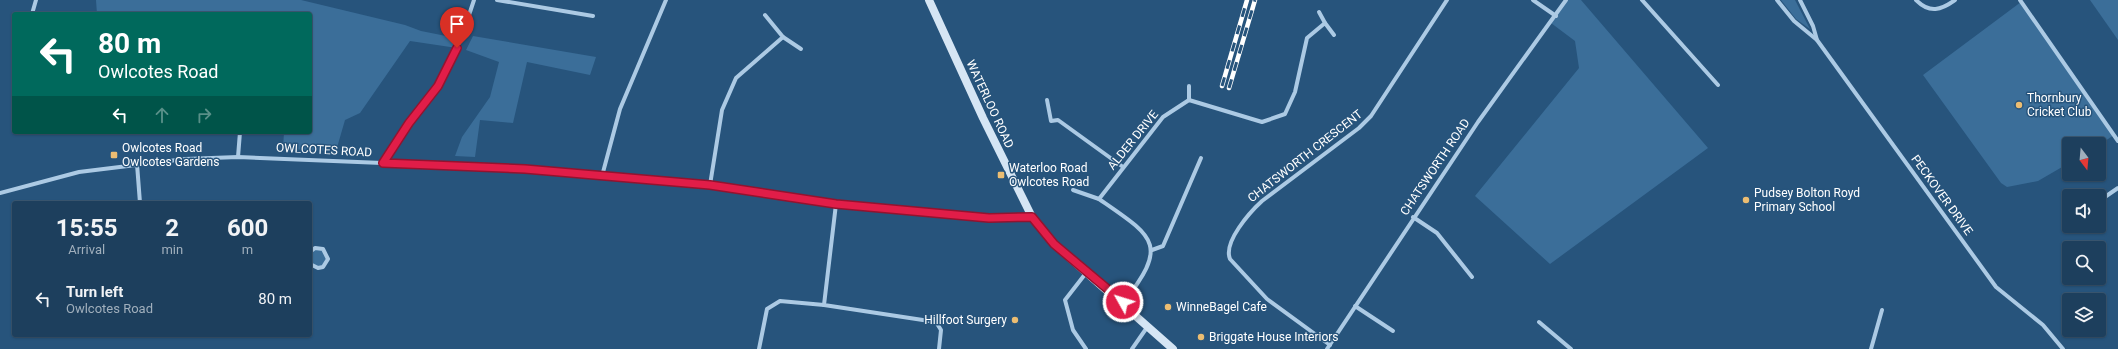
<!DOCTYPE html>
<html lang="en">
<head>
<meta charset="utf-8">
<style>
	:root { --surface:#1d3f5d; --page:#254663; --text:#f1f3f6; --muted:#a0afbc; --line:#3b5872 }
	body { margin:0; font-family:Roboto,sans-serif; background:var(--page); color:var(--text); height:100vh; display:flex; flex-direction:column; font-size:15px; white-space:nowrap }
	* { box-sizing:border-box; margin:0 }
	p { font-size:13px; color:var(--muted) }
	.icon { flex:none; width:22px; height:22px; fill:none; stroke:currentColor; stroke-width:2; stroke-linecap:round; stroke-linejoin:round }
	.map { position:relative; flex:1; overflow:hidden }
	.panel { position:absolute; left:12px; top:201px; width:300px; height:136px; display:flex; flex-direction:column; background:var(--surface); border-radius:4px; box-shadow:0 1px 3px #0004,0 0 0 1px var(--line) }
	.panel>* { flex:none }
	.guide { position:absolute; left:12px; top:12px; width:300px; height:122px; border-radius:4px; box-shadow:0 1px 3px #0004,0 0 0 1px var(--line); background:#00695c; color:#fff; overflow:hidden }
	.needle { width:26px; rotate:164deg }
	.tools { position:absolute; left:2062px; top:137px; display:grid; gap:8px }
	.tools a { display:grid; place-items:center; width:44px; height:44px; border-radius:4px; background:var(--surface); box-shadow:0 1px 3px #0004,0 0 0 1px var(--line); font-size:20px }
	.pin { position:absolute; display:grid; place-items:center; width:34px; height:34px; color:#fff; margin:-41px -17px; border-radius:50% 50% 50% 0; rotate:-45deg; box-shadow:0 0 4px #0007 }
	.pin .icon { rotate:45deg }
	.me { position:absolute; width:44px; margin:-22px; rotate:309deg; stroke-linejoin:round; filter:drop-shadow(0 0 3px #0008) }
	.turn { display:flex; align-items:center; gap:14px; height:84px; padding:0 20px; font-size:18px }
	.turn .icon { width:52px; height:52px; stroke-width:2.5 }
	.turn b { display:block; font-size:28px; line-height:34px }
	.lanes { display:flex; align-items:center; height:38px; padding:0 20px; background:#0003; justify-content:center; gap:20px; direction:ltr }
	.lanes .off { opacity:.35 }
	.eta { display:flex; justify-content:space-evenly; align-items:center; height:68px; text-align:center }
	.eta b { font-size:24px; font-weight:700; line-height:28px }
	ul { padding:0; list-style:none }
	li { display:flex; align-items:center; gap:12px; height:60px; padding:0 20px }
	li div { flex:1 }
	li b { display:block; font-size:15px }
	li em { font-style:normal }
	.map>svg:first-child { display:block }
	.green { fill:#3b6e99 }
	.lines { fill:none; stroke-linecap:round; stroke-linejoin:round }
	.street { stroke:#accae4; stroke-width:4 }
	.secondary { stroke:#d5e5f4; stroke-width:8 }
	.rail-casing { stroke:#fff; stroke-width:4.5 }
	.rail { stroke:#27547c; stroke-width:3; stroke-dasharray:9; stroke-linecap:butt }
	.route-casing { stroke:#92132f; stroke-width:10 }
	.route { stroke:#e11d48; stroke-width:7 }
	.poi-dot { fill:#ecbd72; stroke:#27547c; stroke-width:1.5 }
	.labels { text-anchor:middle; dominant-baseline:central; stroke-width:3; stroke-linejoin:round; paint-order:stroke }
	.poi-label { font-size:12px; fill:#fff; stroke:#27547c; text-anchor:start }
	.street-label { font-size:12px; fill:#fff; stroke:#27547c }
</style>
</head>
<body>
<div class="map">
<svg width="2118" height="349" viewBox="0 0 2118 349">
	<rect width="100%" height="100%" fill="#27547c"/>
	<g class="green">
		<polygon points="96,0 301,0 405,25 421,31 461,39 457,48 410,41 360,113 345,120 336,151 283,149 284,132 310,132 310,14 97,14"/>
		<polygon points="1566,0 1581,0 1708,148 1550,264 1475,196 1579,68 1575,41 1551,23"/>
		<polygon points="1781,0 1795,0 1810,29 1796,19"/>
		<polygon points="2090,0 2118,0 2118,40"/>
		<polygon points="2021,2 2114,135 2099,145 2069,144 2069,163 2038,181 2007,187 2001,183 1923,75"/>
		<polygon points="473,36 596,57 590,75 527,62 513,123 480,120 475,157 455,156 462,137 490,97 499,62 466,50"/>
		<polygon points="315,248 326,252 326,263 318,268 310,264 310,252"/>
	</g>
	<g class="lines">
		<g class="street">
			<polyline points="497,0 593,16"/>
			<polyline points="1533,0 1556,16"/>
			<polyline points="1642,0 1718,85"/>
			<polyline points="1777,0 1794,21 1817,40 1996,287 2043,325 2063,349"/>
			<polyline points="1800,0 1813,26 1817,40"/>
			<path d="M1916,0C1930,14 1941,10 1955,0"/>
			<polyline points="2020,0 2118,141"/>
			<polyline points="1319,12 1325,23"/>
			<polyline points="32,14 36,0"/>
			<polyline points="783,37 801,49"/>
			<polyline points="1047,100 1051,121 1058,120 1123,167"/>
			<polyline points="1189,100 1189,86"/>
			<polyline points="238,157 240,132"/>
			<polyline points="383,163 409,123 438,86 461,39 474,0"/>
			<polyline points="137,164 140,203"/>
			<polyline points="602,176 620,109 666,0"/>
			<polyline points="710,185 722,110 736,78 783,37 765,15"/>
			<polyline points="1073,190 1099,199"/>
			<polyline points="0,193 79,172 185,159 238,157 525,169 710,185 836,204 989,218 1031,217"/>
			<polyline points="2099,201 2118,188"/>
			<polyline points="836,204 824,305 936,322 941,330 939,349"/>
			<polyline points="1413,217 1437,233 1472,277"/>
			<polyline points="1152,250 1163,246 1201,158"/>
			<polyline points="310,252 315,248 323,249 328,259 323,267 318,268 310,264"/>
			<path d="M1123,303C1170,244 1154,237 1099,199L1163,117L1189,100L1262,122L1285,114L1295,92L1307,38L1325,23L1334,35"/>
			<polyline points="1355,306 1393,331"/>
			<polyline points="1539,322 1571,349"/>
			<path d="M1330,345L1267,299L1230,259C1223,242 1250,212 1262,201L1359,128L1371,116L1447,0"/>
			<polyline points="759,349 767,309 780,301 824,305"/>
			<polyline points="1086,349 1073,330 1065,300 1086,273"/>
			<polyline points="1132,349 1148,326"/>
			<polyline points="1327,349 1478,122 1566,0"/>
			<polyline points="1871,349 1882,310"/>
		</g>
		<polyline class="secondary" points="929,0 983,118 1032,217 1054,244 1173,349"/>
		<g class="rail-casing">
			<g id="rail">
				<polyline points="1222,86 1247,0"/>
				<polyline points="1229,88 1255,0"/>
			</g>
		</g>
		<use href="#rail" class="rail"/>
	</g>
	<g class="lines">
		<g class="route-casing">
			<polyline id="route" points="457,48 438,86 409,123 383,163 525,169 710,185 836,204 989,218 1032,217 1054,244 1123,302"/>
		</g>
		<use href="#route" class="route"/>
	</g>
	<g class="poi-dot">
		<circle cx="2019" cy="105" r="4"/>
		<rect x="110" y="151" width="8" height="8" rx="2"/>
		<rect x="997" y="171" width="8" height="8" rx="2"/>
		<circle cx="1746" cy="200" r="4"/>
		<circle cx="1168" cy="307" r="4"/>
		<circle cx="1015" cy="320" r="4"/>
		<circle cx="1201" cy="337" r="4"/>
	</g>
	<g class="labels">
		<g class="poi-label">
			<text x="2027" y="98">Thornbury<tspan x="2027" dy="14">Cricket Club</tspan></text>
			<text x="122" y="148">Owlcotes Road<tspan x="122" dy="14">Owlcotes Gardens</tspan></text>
			<text x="1009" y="168">Waterloo Road<tspan x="1009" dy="14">Owlcotes Road</tspan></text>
			<text x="1754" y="193">Pudsey Bolton Royd<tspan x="1754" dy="14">Primary School</tspan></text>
			<text x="1176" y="307">WinneBagel Cafe</text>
			<text x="1007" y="320" text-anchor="end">Hillfoot Surgery</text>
			<text x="1209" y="337">Briggate House Interiors</text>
		</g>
		<g class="street-label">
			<text transform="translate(990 104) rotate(65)">WATERLOO ROAD</text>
			<text transform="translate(1133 140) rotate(-51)">ALDER DRIVE</text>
			<text transform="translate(324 150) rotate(3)">OWLCOTES ROAD</text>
			<text transform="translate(1305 156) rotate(-38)">CHATSWORTH CRESCENT</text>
			<text transform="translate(1435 167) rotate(-56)">CHATSWORTH ROAD</text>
			<text transform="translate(1942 195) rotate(54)">PECKOVER DRIVE</text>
		</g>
	</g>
</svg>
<div class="tools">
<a><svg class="needle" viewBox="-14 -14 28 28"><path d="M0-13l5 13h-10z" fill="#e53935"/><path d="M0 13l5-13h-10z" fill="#a0afbc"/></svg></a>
<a><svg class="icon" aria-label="sound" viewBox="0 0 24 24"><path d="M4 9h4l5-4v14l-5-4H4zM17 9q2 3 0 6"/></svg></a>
<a><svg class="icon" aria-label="search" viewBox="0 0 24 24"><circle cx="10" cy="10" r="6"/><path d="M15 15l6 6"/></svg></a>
<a><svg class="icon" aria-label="layers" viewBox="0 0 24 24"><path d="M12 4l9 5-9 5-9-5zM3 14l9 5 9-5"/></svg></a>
</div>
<div class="pin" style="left:457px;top:48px;background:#d93025"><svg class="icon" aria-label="arrive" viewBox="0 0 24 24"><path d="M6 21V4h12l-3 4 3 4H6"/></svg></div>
<svg class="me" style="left:1123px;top:302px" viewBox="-20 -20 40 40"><circle r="17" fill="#e11d48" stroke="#fff" stroke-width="3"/><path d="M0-11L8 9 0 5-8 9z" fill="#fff"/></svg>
<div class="guide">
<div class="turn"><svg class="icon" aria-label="left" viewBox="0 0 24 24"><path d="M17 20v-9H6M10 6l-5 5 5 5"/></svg><div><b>80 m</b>Owlcotes Road</div></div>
<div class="lanes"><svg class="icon" aria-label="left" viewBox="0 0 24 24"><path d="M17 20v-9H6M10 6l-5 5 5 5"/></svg><svg class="icon off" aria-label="ahead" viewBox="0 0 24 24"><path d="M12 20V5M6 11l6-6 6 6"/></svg><svg class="icon off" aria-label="right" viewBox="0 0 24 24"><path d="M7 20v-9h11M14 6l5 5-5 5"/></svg></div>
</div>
<section class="panel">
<div class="eta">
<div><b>15:55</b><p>Arrival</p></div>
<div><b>2</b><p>min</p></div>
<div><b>600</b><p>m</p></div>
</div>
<ul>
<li><svg class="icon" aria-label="left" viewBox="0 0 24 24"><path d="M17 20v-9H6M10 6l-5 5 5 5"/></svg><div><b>Turn left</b><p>Owlcotes Road</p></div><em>80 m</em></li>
</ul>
</section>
</div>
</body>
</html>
